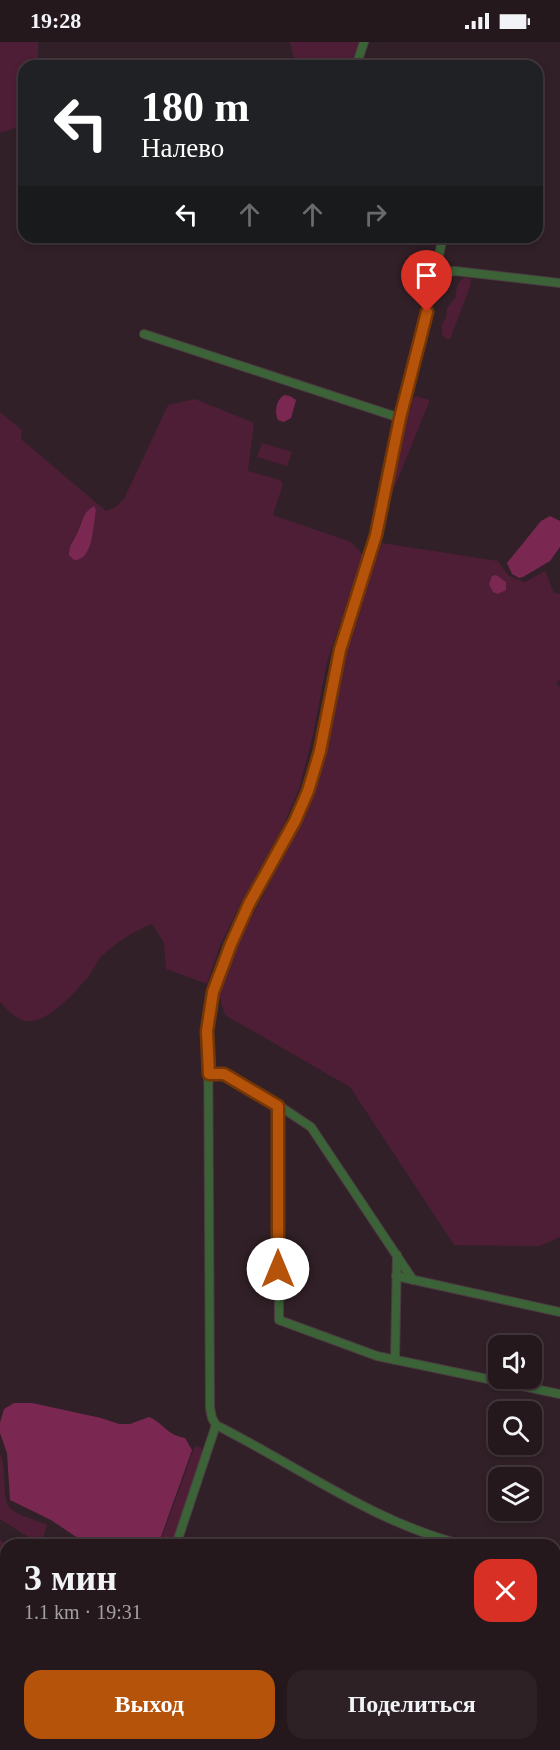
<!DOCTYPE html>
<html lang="ru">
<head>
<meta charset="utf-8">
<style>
	:root { --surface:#25181d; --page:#2d2126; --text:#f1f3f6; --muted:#a3a0a4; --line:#42373b; --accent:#b45309 }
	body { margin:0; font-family:"Times New Roman",serif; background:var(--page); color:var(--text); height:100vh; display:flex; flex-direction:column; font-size:22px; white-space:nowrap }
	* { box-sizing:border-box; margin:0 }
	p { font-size:20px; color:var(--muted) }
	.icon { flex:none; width:33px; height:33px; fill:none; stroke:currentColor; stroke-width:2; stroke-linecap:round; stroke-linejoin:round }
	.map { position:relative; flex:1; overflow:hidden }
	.sheet { position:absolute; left:0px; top:1497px; width:561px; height:212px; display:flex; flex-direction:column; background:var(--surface); border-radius:18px 18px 0 0; box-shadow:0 3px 9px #0003,0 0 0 2px var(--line) }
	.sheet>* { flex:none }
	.banner { position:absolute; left:18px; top:18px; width:525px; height:183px; border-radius:18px; box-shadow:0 3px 9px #0003,0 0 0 2px var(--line); background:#202124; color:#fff; overflow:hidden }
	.controls { position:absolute; left:488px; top:1293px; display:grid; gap:12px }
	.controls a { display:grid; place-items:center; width:54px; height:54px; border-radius:12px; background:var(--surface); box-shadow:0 3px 9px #0003,0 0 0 2px var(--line); font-size:30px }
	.pin { position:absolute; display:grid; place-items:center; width:51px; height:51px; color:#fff; margin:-62px -26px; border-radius:50% 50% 50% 0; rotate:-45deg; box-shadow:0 0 6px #0007 }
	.pin .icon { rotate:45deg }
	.me { position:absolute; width:66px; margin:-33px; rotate:0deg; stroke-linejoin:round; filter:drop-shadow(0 0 4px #0008) }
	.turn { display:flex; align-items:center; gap:21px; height:126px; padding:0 24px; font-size:27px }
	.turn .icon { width:78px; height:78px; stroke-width:2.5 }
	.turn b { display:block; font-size:42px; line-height:51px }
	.lanes { display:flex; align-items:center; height:57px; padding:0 24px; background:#0003; justify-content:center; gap:30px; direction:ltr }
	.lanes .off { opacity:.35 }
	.round { display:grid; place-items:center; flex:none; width:63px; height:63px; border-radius:18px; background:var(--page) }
	.summary { display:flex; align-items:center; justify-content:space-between; height:102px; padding:0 24px }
	h1 { font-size:36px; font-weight:700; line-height:45px }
	.primary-button { display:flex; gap:12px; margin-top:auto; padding:12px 24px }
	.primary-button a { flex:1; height:69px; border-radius:18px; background:var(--accent); color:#fff; font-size:24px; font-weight:700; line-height:69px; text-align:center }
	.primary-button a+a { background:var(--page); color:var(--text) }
	.status { display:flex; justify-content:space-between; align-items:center; height:42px; padding:0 30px; background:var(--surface); direction:ltr }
	.status svg { height:16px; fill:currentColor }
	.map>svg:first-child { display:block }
	.green { fill:#4e1e36; fill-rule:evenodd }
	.water { fill:#7a2852 }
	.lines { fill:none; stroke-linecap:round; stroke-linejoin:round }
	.minor-casing { stroke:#4c3c42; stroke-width:10 }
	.minor { stroke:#3b6337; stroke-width:8 }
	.route-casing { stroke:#753606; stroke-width:15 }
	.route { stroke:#b45309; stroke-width:10 }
</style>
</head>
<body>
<div class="status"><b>19:28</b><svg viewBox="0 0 49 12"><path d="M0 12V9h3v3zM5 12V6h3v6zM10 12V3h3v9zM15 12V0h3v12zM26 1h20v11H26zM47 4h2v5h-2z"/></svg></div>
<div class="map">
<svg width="560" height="1708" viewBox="0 0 560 1708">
	<rect width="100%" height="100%" fill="#312027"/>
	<g class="green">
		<polygon points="0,0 38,0 38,24 24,24 24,83 0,91"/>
		<polygon points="290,0 359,0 350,24 296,24"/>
		<path d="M466,235L471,238L470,245L450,297H446L442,292V282L446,276L447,266L456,255C456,247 457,238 466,235Z"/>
		<polygon points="416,354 429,358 429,360 395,444 392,443 390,437 407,374 412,365 412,358"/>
		<path d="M195,357L254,381L248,429L280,438L283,442L273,473L351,500L363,513L327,620L313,693L299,747L282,787L241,861L219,906L207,942L166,927L164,901L152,882C134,889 115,901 101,915C96,920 93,929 88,935C75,950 48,982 26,979C15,977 7,967 0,960V370L22,388L21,397L106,469L116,465L124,457L168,363ZM94,464L96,468L88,508L72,499C81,488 80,472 94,464Z"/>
		<polygon points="262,401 292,410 287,424 257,415"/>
		<polygon points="382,501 498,519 509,534 525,540 545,529 554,551 560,552 560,637 556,642 560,645 560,1195 540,1204 454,1203 350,1045 225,973 219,953 238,901 299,785 325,719 345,602"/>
		<polygon points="197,1404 201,1406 203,1412 172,1503 159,1503 194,1406"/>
		<path d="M0,1411C7,1426 1,1458 11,1467C17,1473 39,1479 47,1483L41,1503L0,1477Z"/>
		<polygon points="0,1498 6,1503 6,1702 129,1703 128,1708 0,1708"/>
		<polygon points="555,1668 560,1668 560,1708 140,1708 140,1702 555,1702"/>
	</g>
	<g class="water">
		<path d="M284,353L290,354L296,358L291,376L284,380L278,378C274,370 276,358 284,353Z"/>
		<path d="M94,464L96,468C93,484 93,519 74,518L69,513C69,502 74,499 78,489C83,479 83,470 94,464Z"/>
		<polygon points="550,474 560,479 560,505 550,519 523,535 519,536 512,532 507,521 541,479"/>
		<polygon points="496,533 506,540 506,548 498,552 493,550 489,542 492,534"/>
		<path d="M14,1361H32L101,1376L119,1382H130L149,1375C165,1382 165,1392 185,1396L192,1408L158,1503H88L51,1478L10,1458L7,1411L0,1391V1381L4,1367Z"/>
	</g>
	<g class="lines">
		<g class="minor-casing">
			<g id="minor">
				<polyline points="356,24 364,0"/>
				<path d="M443,195L412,333L400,376L376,493L340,608L320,709L308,749L295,779L249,862L231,902L213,950L208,972L210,1366L212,1376L216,1383C298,1424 374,1481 464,1503"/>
				<polyline points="436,231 455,229 560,241"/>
				<polyline points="144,292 400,376"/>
				<polyline points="209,1032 224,1032 278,1063"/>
				<polyline points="396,1234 560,1270"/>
				<polyline points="413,1238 311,1085 278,1063 279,1278 377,1314 560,1352"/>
				<polyline points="395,1318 397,1213"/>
				<polyline points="176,1503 216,1383"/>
				<polyline points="555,1525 560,1526"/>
				<polyline points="134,1708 134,1702"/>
			</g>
		</g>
		<use href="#minor" class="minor"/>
	</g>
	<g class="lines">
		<g class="route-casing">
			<polyline id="route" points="278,1227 278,1064 224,1032 209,1032 207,989 213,950 231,902 249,862 295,779 308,749 320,709 340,608 376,493 400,376 427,270"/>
		</g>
		<use href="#route" class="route"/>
	</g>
</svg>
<div class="controls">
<a><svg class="icon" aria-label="sound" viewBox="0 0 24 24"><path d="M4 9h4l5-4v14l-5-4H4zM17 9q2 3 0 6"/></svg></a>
<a><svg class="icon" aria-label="search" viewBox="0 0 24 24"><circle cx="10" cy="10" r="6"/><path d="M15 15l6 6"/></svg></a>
<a><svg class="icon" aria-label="layers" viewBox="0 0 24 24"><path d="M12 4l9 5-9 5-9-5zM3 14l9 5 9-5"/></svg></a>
</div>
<div class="pin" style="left:427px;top:270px;background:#d93025"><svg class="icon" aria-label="arrive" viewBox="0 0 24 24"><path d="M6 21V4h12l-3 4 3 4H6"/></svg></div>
<svg class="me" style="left:278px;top:1227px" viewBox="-20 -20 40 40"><circle r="19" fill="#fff"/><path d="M0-13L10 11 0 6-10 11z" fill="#b45309"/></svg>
<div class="banner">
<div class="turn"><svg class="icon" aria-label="left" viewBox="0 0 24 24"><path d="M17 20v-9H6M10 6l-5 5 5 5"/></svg><div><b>180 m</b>Налево</div></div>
<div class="lanes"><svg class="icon" aria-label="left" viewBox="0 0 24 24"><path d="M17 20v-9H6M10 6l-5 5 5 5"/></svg><svg class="icon off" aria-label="ahead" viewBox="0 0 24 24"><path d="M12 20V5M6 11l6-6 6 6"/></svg><svg class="icon off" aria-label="ahead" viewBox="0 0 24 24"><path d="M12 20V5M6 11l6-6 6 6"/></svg><svg class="icon off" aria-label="right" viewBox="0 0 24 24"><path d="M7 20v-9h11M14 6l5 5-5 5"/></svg></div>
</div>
<section class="sheet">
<div class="summary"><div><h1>3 мин</h1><p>1.1 km · 19:31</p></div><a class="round" style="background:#d93025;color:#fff"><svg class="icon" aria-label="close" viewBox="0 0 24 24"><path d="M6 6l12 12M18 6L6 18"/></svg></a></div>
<div class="primary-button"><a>Выход</a><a>Поделиться</a></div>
</section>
</div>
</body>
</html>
